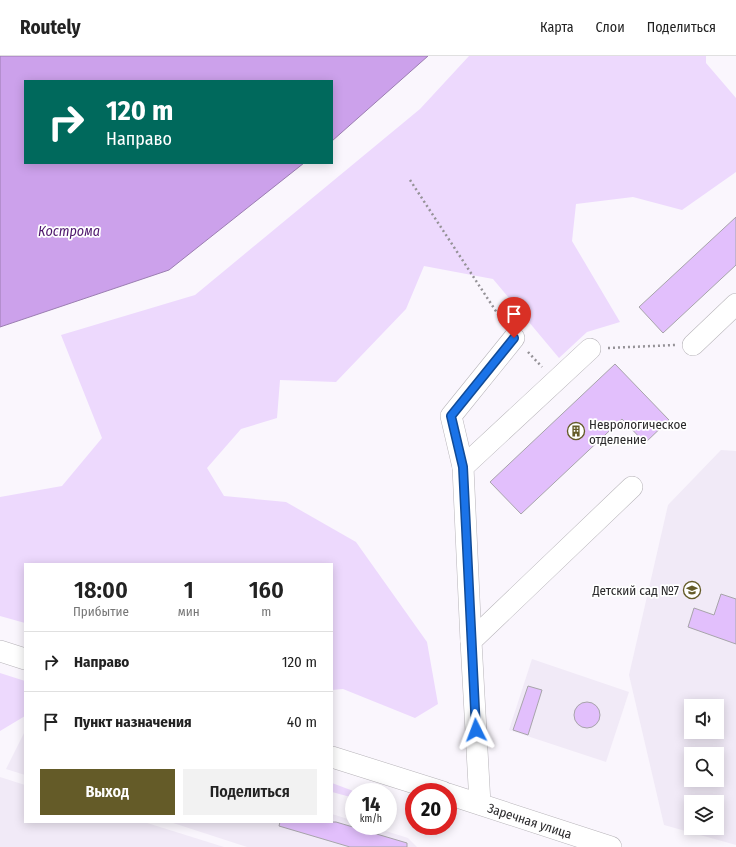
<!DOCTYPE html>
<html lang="ru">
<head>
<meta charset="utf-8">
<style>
	:root { --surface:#fff; --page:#f2f2f2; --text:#222; --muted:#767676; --line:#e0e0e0; --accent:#645b28 }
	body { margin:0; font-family:"Fira Sans Condensed",sans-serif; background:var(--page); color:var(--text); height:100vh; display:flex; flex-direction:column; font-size:15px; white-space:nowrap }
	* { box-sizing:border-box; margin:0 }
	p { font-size:13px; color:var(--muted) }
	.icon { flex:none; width:22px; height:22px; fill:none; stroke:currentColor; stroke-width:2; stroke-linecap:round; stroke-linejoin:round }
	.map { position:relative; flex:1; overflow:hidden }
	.sheet { position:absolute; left:24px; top:507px; width:309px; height:260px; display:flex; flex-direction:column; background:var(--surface); border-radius:0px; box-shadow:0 2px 10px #0003 }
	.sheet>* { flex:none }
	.guide { position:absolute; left:24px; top:24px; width:309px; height:84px; border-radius:0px; box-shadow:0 2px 10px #0003; background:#00695c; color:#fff; overflow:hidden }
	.fabs { position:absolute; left:684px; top:643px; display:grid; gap:8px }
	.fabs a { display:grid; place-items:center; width:40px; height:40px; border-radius:0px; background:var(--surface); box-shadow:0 2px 10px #0003; font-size:20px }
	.speed { position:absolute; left:345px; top:727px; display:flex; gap:8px; font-size:20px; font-weight:700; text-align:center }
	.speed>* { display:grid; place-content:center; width:52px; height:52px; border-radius:50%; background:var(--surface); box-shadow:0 2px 10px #0003; line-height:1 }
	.speed small { font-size:10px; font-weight:400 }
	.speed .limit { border:6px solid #d22; background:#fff; color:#111 }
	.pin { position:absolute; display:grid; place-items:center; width:34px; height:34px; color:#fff; margin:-41px -17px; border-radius:50% 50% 50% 0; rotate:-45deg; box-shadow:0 0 4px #0007 }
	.pin .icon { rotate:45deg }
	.me { position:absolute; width:44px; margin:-22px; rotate:357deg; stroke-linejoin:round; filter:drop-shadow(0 0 3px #0008) }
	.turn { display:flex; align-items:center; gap:14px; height:84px; padding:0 16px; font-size:18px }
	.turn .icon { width:52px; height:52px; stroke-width:2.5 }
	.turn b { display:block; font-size:28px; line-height:34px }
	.eta { display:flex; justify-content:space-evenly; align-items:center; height:68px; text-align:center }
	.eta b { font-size:24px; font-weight:600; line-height:28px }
	.button { display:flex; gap:8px; margin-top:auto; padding:8px 16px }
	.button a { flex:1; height:46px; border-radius:0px; background:var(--accent); color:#fff; font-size:16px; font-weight:600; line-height:46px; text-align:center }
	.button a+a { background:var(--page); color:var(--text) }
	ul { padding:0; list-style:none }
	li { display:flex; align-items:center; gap:12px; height:60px; padding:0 16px; border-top:1px solid var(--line) }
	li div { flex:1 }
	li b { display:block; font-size:15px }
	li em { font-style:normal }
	header { display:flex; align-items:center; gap:24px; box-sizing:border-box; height:56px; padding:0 20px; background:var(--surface); border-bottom:1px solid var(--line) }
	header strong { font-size:19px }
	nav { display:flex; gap:22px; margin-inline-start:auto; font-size:14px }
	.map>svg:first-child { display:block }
	.built { fill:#f1eaf7; fill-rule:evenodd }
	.green { fill:#edd9fd }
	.water { fill:#cca1eb; stroke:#9b7db1 }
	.building { fill:#e2bffc; stroke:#a7a4aa }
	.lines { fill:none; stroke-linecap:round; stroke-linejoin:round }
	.minor-casing { stroke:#b7b4b9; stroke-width:22 }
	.path { stroke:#959297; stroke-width:2.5; stroke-dasharray:2 3; stroke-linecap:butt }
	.minor { stroke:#fff; stroke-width:21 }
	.route-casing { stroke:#114b97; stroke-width:10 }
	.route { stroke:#1a73e8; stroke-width:7 }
	.labels { text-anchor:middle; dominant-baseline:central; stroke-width:3.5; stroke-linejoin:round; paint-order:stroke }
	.poi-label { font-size:13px; fill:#2a292b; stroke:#fff; text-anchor:start }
	.street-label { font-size:13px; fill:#2a292b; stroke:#fff }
	.water-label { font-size:14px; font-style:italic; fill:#4e176d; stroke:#fff }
</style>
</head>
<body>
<header>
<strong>Routely</strong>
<nav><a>Карта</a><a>Слои</a><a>Поделиться</a></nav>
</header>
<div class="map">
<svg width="736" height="791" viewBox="0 0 736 791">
	<rect width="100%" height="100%" fill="#faf6fd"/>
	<g class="built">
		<path d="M721,394L736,395V789L664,769L629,619L668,449ZM691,650H717V676H691ZM691,698H717V724H691ZM691,746H717V772H691Z"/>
		<polygon points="532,603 629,636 606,706 509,674"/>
		<polygon points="25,675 25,719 6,713"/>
		<polygon points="0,721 25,729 25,766 144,766 224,791 0,791"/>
		<polygon points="332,758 354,765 354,770 370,770 408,782 417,791 247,791 170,766 332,766"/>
	</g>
	<g class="green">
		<polygon points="469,0 706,0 706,7 736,42 736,116 682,154 633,141 576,148 572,185 620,266 587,276 559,302 493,223 424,210 406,253 336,326 280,324 277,362 241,373 207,412 224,440 286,446 356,486 427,586 438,648 415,662 343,633 332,634 332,508 25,508 25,567 0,560 0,441 62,430 102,382 61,279 195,239 420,53"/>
		<polygon points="0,617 25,625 25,660 0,675"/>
		<polygon points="332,727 356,736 354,736 354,742 332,736"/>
	</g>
	<polygon class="water" points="0,0 428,0 332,85 332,25 25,25 25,107 304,107 169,214 0,271"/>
	<g class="building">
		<polygon points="736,161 736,209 663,277 639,251"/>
		<polygon points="615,308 669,364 645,387 622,363 521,458 490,426"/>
		<polygon points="721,538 736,543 736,588 688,571 694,552 714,559"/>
		<polygon points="528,630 542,634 528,679 513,674"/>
		<circle cx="587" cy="659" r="13"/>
		<polygon points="280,766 336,766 407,787 407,791 350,791 279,770"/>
	</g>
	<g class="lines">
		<g class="minor-casing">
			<g id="minor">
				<polyline points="693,289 736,248"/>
				<polyline points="463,411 451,360 514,282"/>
				<polyline points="471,585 463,411 590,293"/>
				<polyline points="0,595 25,603"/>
				<polyline points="332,701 443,736"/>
				<path id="s1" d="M448,738L611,791"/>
				<polyline points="480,748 471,585 632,431"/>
			</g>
		</g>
		<g class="path">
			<polyline points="410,124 503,266"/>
			<polyline points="608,292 675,289"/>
			<polyline points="528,296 542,311"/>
		</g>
		<use href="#minor" class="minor"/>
	</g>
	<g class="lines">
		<g class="route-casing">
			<polyline id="route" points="476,674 463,411 451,360 514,282"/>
		</g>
		<use href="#route" class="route"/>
	</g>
	<defs>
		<g id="building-ring" transform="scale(0.9)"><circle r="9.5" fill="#fff" stroke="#645b28" stroke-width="1.5"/><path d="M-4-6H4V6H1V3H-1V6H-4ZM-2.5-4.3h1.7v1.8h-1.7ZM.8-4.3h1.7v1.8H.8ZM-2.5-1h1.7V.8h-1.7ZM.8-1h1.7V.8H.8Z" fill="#645b28"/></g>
		<g id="school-ring" transform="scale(0.9)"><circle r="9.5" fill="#fff" stroke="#645b28" stroke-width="1.5"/><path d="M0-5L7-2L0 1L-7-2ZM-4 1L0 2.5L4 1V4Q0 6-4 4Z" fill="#645b28"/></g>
	</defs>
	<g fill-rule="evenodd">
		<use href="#building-ring" x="576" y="375"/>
		<use href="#school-ring" x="692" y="534"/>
	</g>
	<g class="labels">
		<g class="poi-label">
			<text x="589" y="368">Неврологическое<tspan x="589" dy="15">отделение</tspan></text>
			<text x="679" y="534" text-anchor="end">Детский сад №7</text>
		</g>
		<g class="street-label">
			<text stroke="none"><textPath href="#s1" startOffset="86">Заречная улица</textPath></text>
		</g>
		<g class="water-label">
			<text x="69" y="175">Кострома</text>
		</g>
	</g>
</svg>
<div class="fabs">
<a><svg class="icon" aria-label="sound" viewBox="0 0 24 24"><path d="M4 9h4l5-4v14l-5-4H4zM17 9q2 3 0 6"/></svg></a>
<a><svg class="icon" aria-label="search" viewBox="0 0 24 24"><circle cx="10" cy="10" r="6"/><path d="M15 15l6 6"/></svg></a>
<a><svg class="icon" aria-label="layers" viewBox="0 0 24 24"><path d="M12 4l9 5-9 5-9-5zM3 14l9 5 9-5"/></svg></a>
</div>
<div class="speed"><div>14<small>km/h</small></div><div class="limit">20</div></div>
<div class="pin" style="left:514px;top:282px;background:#d93025"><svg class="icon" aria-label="arrive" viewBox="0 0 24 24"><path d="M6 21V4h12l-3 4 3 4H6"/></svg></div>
<svg class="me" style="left:476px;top:674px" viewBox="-20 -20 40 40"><path d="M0-17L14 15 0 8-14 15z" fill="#1a73e8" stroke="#fff" stroke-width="4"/></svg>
<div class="guide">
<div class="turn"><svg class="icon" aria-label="right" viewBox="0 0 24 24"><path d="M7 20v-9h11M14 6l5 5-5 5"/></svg><div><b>120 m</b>Направо</div></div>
</div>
<section class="sheet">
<div class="eta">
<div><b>18:00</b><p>Прибытие</p></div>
<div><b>1</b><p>мин</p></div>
<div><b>160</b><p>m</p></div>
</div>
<ul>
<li><svg class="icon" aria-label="right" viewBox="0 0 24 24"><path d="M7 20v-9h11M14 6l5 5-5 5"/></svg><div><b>Направо</b></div><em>120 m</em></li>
<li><svg class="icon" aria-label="arrive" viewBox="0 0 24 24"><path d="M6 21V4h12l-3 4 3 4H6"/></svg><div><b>Пункт назначения</b></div><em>40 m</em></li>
</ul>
<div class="button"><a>Выход</a><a>Поделиться</a></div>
</section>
</div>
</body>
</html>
